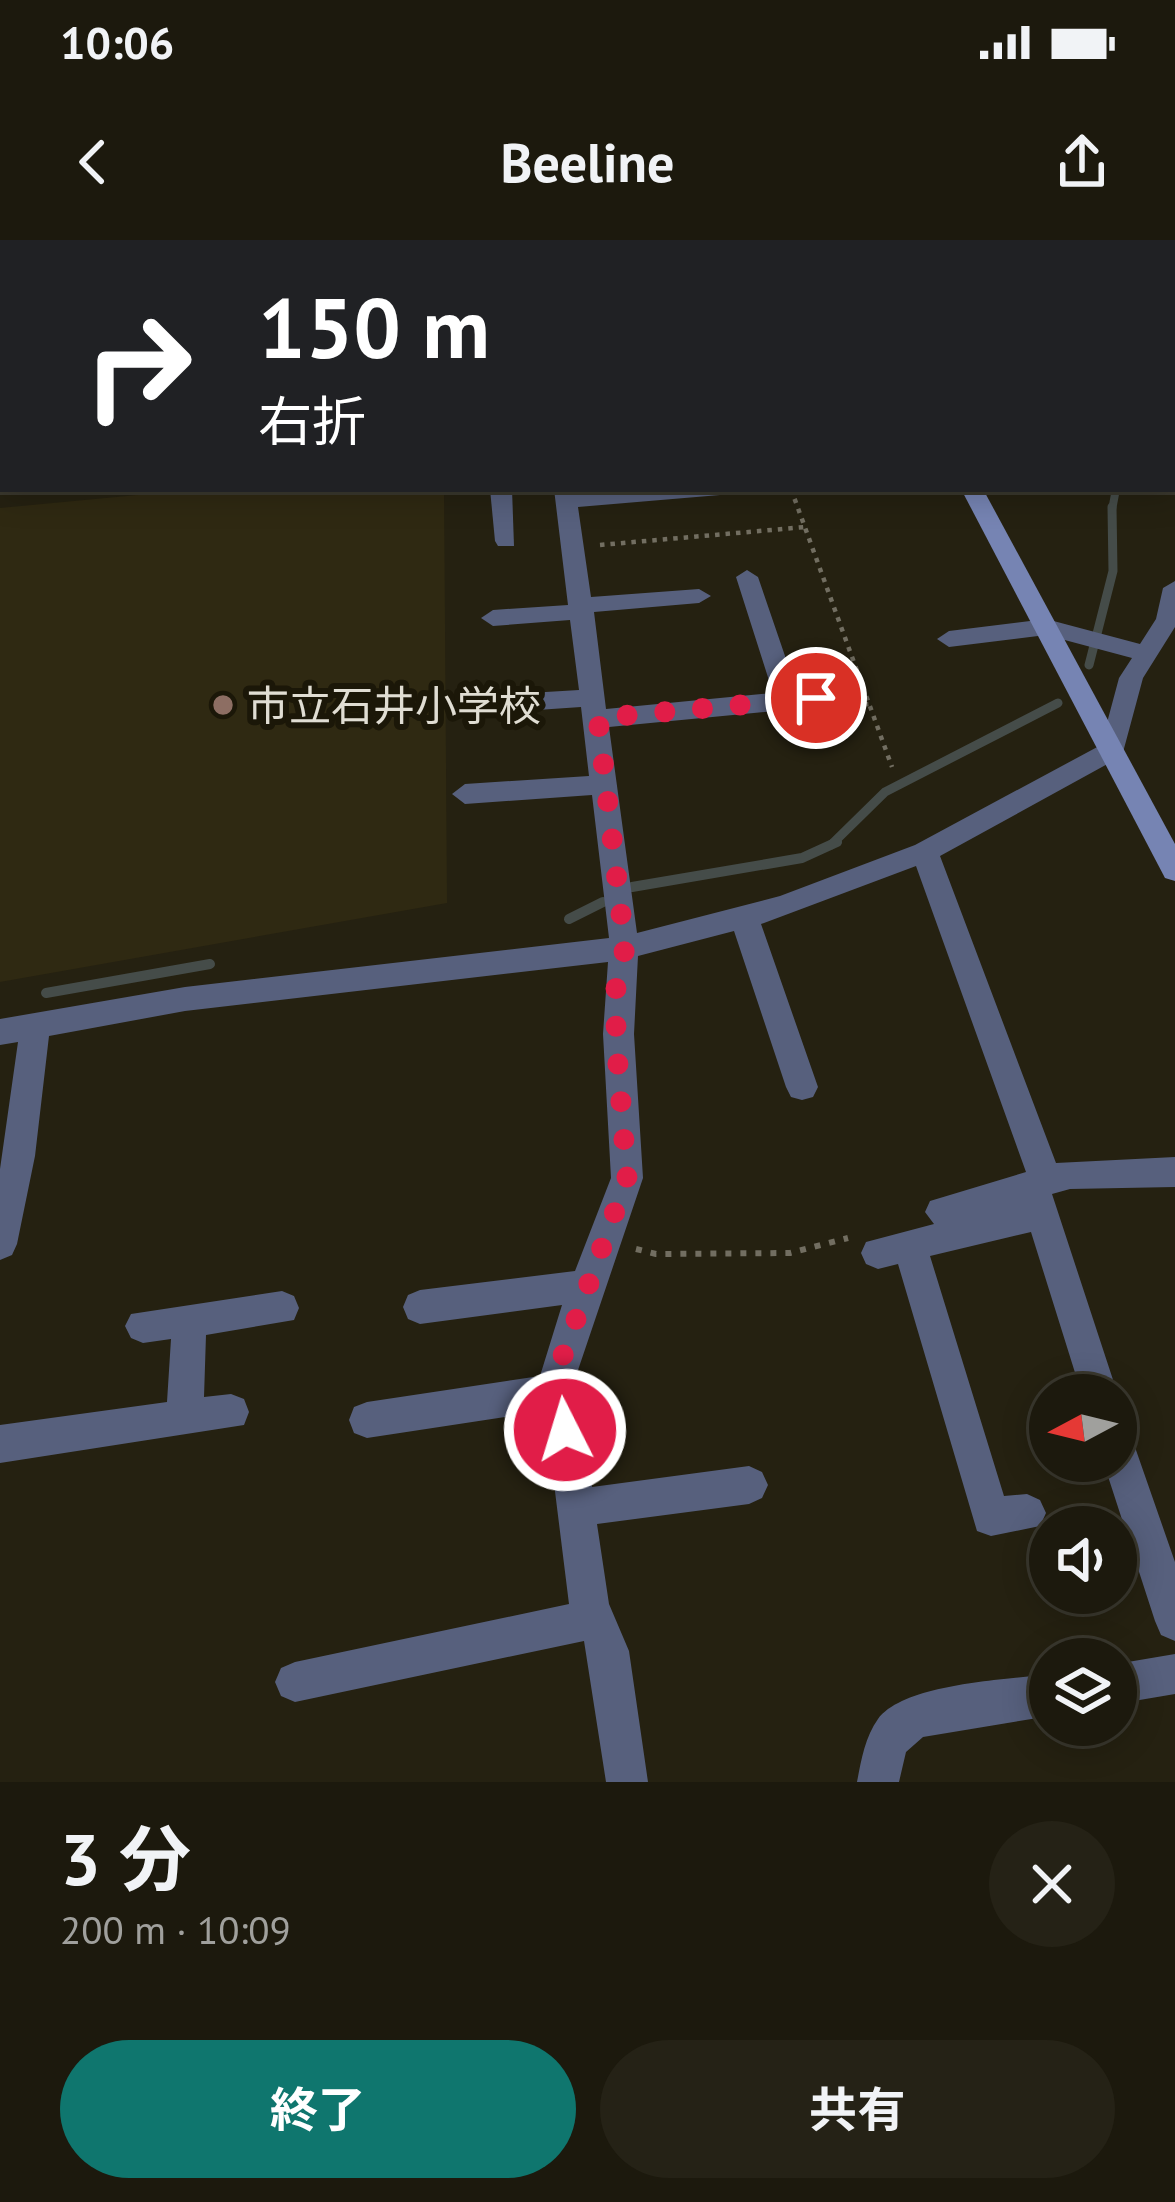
<!DOCTYPE html>
<html lang="ja">
<head>
<meta charset="utf-8">
<style>
	:root { --surface:#1c190d; --page:#252216; --text:#f1f3f6; --muted:#a0a09d; --line:#3a382e; --accent:#0f766e }
	body { margin:0; font-family:"PT Sans","Noto Sans JP",sans-serif; background:var(--page); color:var(--text); height:100vh; display:flex; flex-direction:column; font-size:45px; white-space:nowrap }
	* { box-sizing:border-box; margin:0 }
	p { font-size:39px; color:var(--muted) }
	.icon { flex:none; width:66px; height:66px; fill:none; stroke:currentColor; stroke-width:2; stroke-linecap:round; stroke-linejoin:round }
	.map { position:relative; height:1542px; overflow:hidden }
	.drawer { display:flex; flex-direction:column; background:var(--surface); flex:1 }
	.drawer>* { flex:none }
	.guide { position:absolute; left:0px; top:0px; width:1176px; height:252px; box-shadow:0 6px 30px #0003,0 0 0 3px var(--line); background:#202124; color:#fff; overflow:hidden }
	.needle { width:78px; rotate:263deg }
	.fabs { position:absolute; left:1029px; top:1134px; display:grid; gap:24px }
	.fabs a { display:grid; place-items:center; width:108px; height:108px; border-radius:50%; background:var(--surface); box-shadow:0 6px 30px #0003,0 0 0 3px var(--line); font-size:60px }
	.pin { position:absolute; display:grid; place-items:center; width:102px; height:102px; color:#fff; margin:-51px; border:6px solid #fff; border-radius:50%; box-shadow:0 3px 12px #0007 }
	.me { position:absolute; width:132px; margin:-66px; rotate:355deg; stroke-linejoin:round; filter:drop-shadow(0 0 9px #0008) }
	.turn { display:flex; align-items:center; gap:42px; height:252px; padding:0 60px; font-size:54px }
	.turn .icon { width:156px; height:156px; stroke-width:2.5 }
	.turn b { display:block; font-size:84px; line-height:102px }
	.round { display:grid; place-items:center; flex:none; width:126px; height:126px; border-radius:63px; background:var(--page) }
	.head { display:flex; align-items:center; justify-content:space-between; height:204px; padding:0 60px }
	h1 { font-size:72px; font-weight:700; line-height:90px }
	.primary-button { display:flex; gap:24px; margin-top:auto; padding:24px 60px }
	.primary-button a { flex:1; height:138px; border-radius:72px; background:var(--accent); color:#fff; font-size:48px; font-weight:700; line-height:138px; text-align:center }
	.primary-button a+a { background:var(--page); color:var(--text) }
	.status { display:flex; justify-content:space-between; align-items:center; height:84px; padding:0 60px; background:var(--surface); direction:ltr }
	.status svg { height:33px; fill:currentColor }
	header { display:flex; justify-content:space-between; align-items:center; height:156px; padding:0 60px; background:var(--surface); font-size:54px; font-weight:700 }
	.map>svg:first-child { display:block }
	.built { fill:#2f2912 }
	.lines { fill:none; stroke-linecap:round; stroke-linejoin:round }
	.stream-far2 { stroke:#454c49; stroke-width:8 }
	.stream-far1 { stroke:#454c49; stroke-width:9 }
	.stream { stroke:#454c49; stroke-width:10 }
	.path-far1 { stroke:#726e61; stroke-width:4.5; stroke-dasharray:4.5 6; stroke-linecap:butt }
	.path { stroke:#726e61; stroke-width:6; stroke-dasharray:6 9; stroke-linecap:butt }
	.minor { fill:#57607d; fill-rule:evenodd }
	.secondary { fill:#7684b3; fill-rule:evenodd }
	.wall { fill:#483e10 }
	.building { fill:#594f25; stroke:#6e6540; stroke-width:3 }
	.route { stroke:#e11d48; stroke-width:21; stroke-dasharray:0 37.8 }
	.education-dot { fill:#8d6e63; stroke:#1b1708; stroke-width:4.5 }
	.labels { text-anchor:middle; dominant-baseline:central; stroke-width:12; stroke-linejoin:round; paint-order:stroke }
	.poi-label { font-size:42px; fill:#e0ddd3; stroke:#1b1708; text-anchor:start }
</style>
</head>
<body>
<div class="status"><b>10:06</b><svg viewBox="0 0 49 12"><path d="M0 12V9h3v3zM5 12V6h3v6zM10 12V3h3v9zM15 12V0h3v12zM26 1h20v11H26zM47 4h2v5h-2z"/></svg></div>
<header><svg class="icon" aria-label="back" viewBox="0 0 24 24"><path d="M15 5l-7 7 7 7"/></svg>Beeline<svg class="icon" aria-label="share" viewBox="0 0 24 24"><path d="M12 15V3M7 8l5-5 5 5M5 13v7h14v-7"/></svg></header>
<div class="map">
<svg width="1175" height="1542" viewBox="0 0 1175 1542">
	<rect width="100%" height="100%" fill="#252111"/>
	<polygon class="built" points="201,249 444,249 447,663 0,742 0,268"/>
	<g class="lines">
		<polyline class="stream-far2" points="1112,270 1116,249"/>
		<g class="stream-far1">
			<polyline points="1089,425 1113,331 1112,267"/>
			<polyline points="831,605 885,552 1058,463"/>
		</g>
		<g class="stream">
			<polyline points="632,647 802,618 837,602"/>
			<polyline points="569,679 603,662"/>
			<polyline points="46,753 210,724"/>
		</g>
		<g class="path-far1">
			<polyline points="791,249 892,527"/>
			<polyline points="600,305 805,287"/>
			<polyline points="843,466 869,464"/>
		</g>
		<polyline class="path" points="636,1009 656,1014 790,1013 848,998"/>
		<g class="minor">
			<polygon points="102,0 120,0 100,3"/>
			<polygon points="488,0 506,0 507,3 489,3"/>
			<rect x="1173" y="144" width="2" height="12"/>
			<polygon points="0,240 3,249 11,251 0,252"/>
			<polygon points="490,249 512,249 514,306 498,306 495,301"/>
			<polygon points="554,249 576,249 576,254 731,249 720,255 578,267 591,357 699,349 711,356 699,363 594,372 606,469 773,453 736,337 747,330 758,337 797,451 816,449 828,458 816,467 609,487 637,693 780,656 915,605 1101,505 1119,438 1132,418 1046,395 949,407 937,399 949,391 1046,379 1140,404 1156,379 1163,348 1175,341 1175,387 1143,438 1122,516 940,616 1056,923 1175,917 1175,947 1070,949 1052,954 1118,1155 1116,1160 1116,1155 1082,1155 1031,992 930,1016 1004,1256 1027,1254 1040,1260 1046,1273 1040,1286 991,1296 977,1291 898,1024 878,1029 866,1024 861,1013 866,1002 934,984 925,972 930,961 1026,932 916,626 761,684 818,847 813,857 802,860 791,857 786,847 734,691 638,716 634,794 643,938 576,1136 592,1247 749,1226 762,1232 768,1245 762,1258 749,1264 597,1284 609,1364 629,1411 648,1542 606,1542 584,1401 295,1462 281,1456 275,1442 281,1428 295,1422 569,1364 545,1171 367,1198 354,1193 349,1180 354,1167 367,1162 540,1136 562,1065 420,1084 408,1079 403,1067 408,1055 420,1050 575,1031 611,938 603,794 608,722 185,771 49,796 35,916 17,1004 12,1015 0,1020 0,929 18,802 0,805 0,779 185,747 609,698 592,555 465,564 452,554 465,544 589,536 581,467 465,475 452,466 465,457 579,450 570,380 493,386 481,378 493,370 568,365"/>
			<polygon points="282,1051 294,1056 299,1068 294,1080 206,1095 204,1157 231,1154 244,1159 249,1172 244,1185 0,1223 0,1185 167,1162 171,1099 143,1103 131,1098 125,1086 131,1074"/>
			<polygon points="1116,1185 1129,1190 1175,1322 1175,1401 1161,1395 1155,1381 1103,1221 1116,1221"/>
			<polygon points="1175,1414 1175,1454 1116,1464 1116,1424"/>
			<path d="M1050,1434V1476L923,1497L906,1512L899,1542H857C861,1521 865,1497 878,1479C905,1443 1007,1440 1050,1434Z"/>
		</g>
		<g class="secondary">
			<polygon points="837,0 855,0 856,3 838,3"/>
			<polygon points="961,249 983,249 1175,604 1175,641 1165,638"/>
		</g>
	</g>
	<polygon class="wall" points="0,0 56,0 56,3 3,3 3,81 0,81"/>
	<polygon class="building" points="0,0 40,0 39,3 3,3 3,59 0,59"/>
	<g class="lines">
		<polyline class="route" points="565,1190 561,1121 627,938 616,800 616,746 625,708 598,478 816,458"/>
	</g>
	<circle class="education-dot" cx="223" cy="465" r="12"/>
	<g class="labels">
		<g class="poi-label">
			<text x="247" y="465">市立石井小学校</text>
		</g>
	</g>
</svg>
<div class="fabs">
<a><svg class="needle" viewBox="-14 -14 28 28"><path d="M0-13l5 13h-10z" fill="#e53935"/><path d="M0 13l5-13h-10z" fill="#a0a09d"/></svg></a>
<a><svg class="icon" aria-label="sound" viewBox="0 0 24 24"><path d="M4 9h4l5-4v14l-5-4H4zM17 9q2 3 0 6"/></svg></a>
<a><svg class="icon" aria-label="layers" viewBox="0 0 24 24"><path d="M12 4l9 5-9 5-9-5zM3 14l9 5 9-5"/></svg></a>
</div>
<div class="pin" style="left:816px;top:458px;background:#d93025"><svg class="icon" aria-label="arrive" viewBox="0 0 24 24"><path d="M6 21V4h12l-3 4 3 4H6"/></svg></div>
<svg class="me" style="left:565px;top:1190px" viewBox="-20 -20 40 40"><circle r="17" fill="#e11d48" stroke="#fff" stroke-width="3"/><path d="M0-11L8 9 0 5-8 9z" fill="#fff"/></svg>
<div class="guide">
<div class="turn"><svg class="icon" aria-label="right" viewBox="0 0 24 24"><path d="M7 20v-9h11M14 6l5 5-5 5"/></svg><div><b>150 m</b>右折</div></div>
</div>
</div>
<section class="drawer">
<div class="head"><div><h1>3 分</h1><p>200 m · 10:09</p></div><a class="round"><svg class="icon" aria-label="close" viewBox="0 0 24 24"><path d="M6 6l12 12M18 6L6 18"/></svg></a></div>
<div class="primary-button"><a>終了</a><a>共有</a></div>
</section>
</body>
</html>
